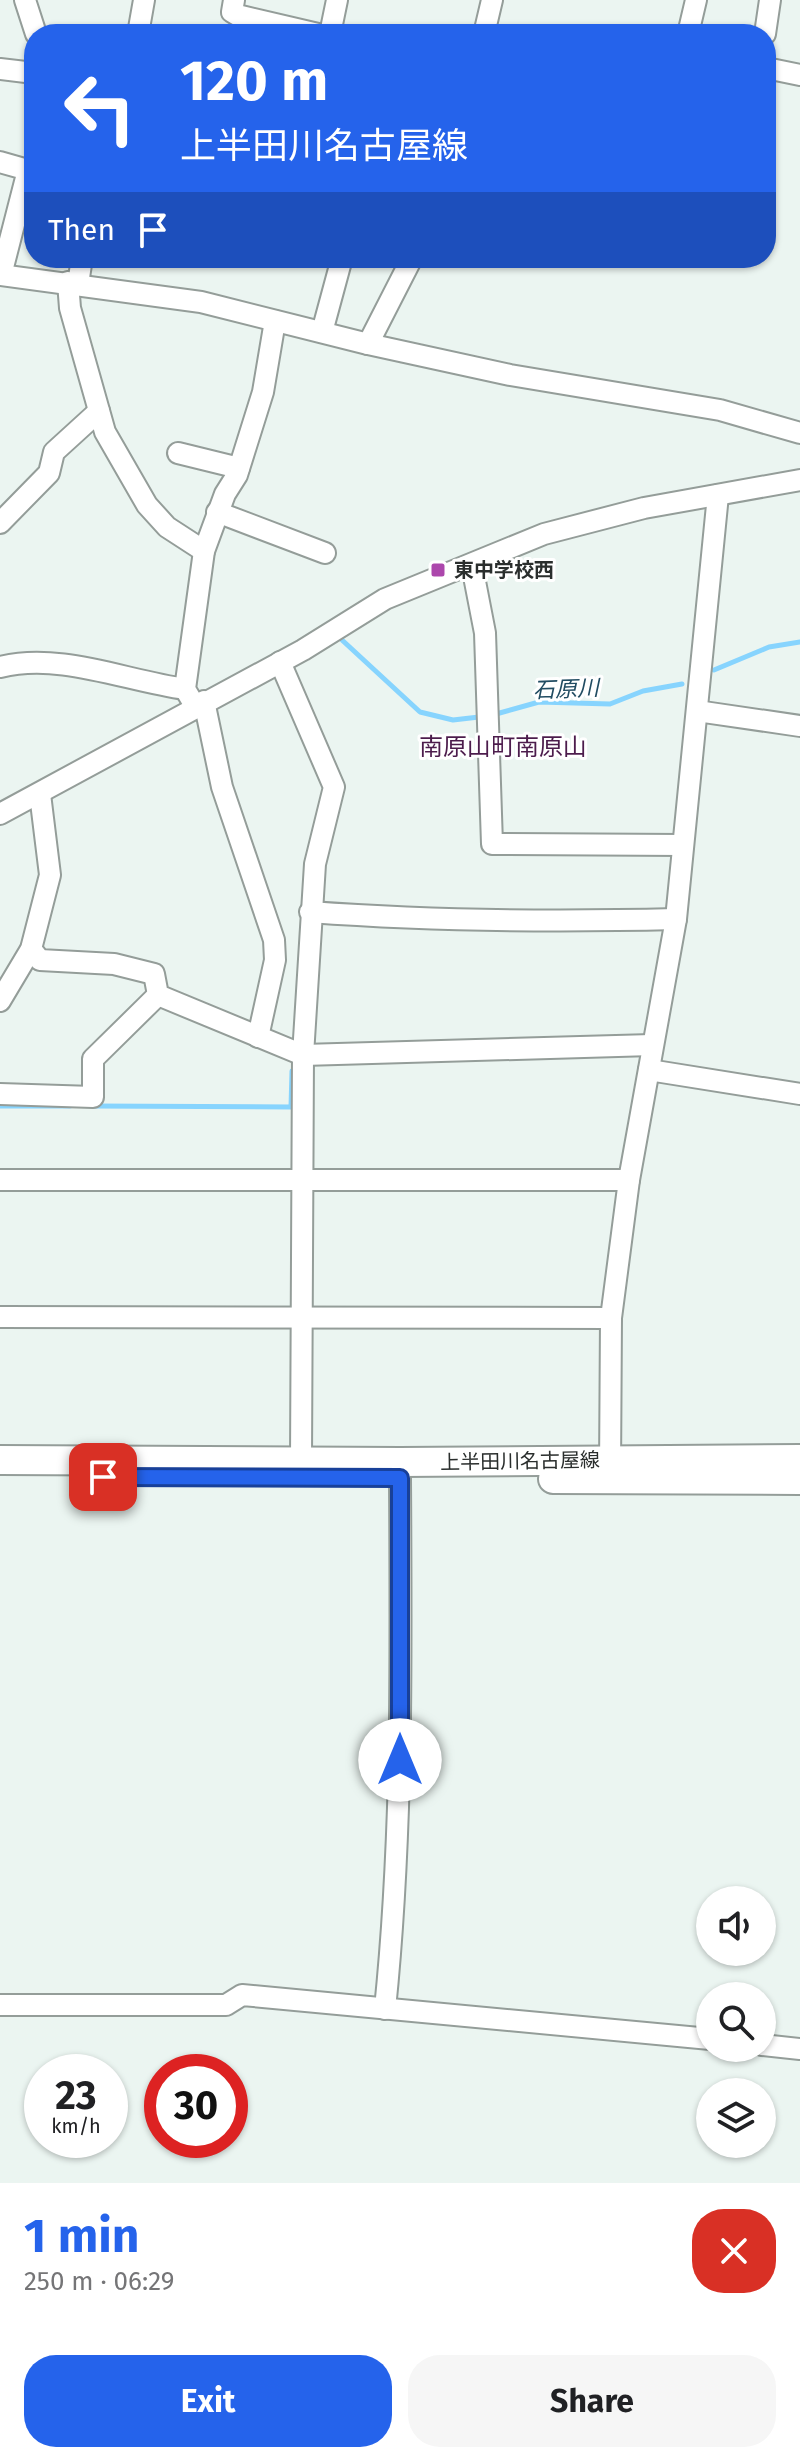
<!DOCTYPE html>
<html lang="en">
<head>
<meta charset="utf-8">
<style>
	:root { --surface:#fff; --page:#f6f6f6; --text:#202124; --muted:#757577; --accent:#2563eb }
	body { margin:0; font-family:"Fira Sans","Noto Sans JP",sans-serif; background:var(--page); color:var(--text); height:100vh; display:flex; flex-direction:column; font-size:30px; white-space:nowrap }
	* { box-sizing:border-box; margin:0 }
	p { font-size:26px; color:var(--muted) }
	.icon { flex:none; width:44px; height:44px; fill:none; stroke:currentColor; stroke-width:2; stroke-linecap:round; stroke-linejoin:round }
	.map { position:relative; height:2183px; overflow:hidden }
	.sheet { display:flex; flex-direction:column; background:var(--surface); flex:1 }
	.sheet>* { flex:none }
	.top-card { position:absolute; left:24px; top:24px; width:752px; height:244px; border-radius:32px; box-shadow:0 2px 6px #0004; background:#2563eb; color:#fff; overflow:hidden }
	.buttons { position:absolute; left:696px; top:1886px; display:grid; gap:16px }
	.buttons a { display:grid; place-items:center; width:80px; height:80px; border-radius:50%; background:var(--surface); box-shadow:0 2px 6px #0004; font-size:40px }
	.speed { position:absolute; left:24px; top:2054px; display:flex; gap:16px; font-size:40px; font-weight:700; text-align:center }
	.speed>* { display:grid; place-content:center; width:104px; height:104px; border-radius:50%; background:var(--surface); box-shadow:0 2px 6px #0004; line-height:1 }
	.speed small { font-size:20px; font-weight:400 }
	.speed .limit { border:12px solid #d22; background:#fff; color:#111 }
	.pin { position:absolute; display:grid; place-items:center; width:68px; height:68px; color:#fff; margin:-34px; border-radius:16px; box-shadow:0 4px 12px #0006 }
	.me { position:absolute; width:88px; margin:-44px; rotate:0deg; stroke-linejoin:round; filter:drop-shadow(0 0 6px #0008) }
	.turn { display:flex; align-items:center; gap:28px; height:168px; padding:0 24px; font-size:36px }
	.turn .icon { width:104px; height:104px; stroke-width:2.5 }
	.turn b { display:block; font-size:56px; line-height:68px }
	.then { display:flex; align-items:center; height:76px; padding:0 24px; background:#0003; gap:16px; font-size:30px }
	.round { display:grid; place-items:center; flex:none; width:84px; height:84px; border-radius:32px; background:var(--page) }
	.summary { display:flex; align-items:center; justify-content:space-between; height:136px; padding:0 24px }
	h1 { font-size:48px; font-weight:700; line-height:60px; color:var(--accent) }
	.primary-button { display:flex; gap:16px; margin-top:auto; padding:16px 24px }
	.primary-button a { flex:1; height:92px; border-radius:32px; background:var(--accent); color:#fff; font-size:32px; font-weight:700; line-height:92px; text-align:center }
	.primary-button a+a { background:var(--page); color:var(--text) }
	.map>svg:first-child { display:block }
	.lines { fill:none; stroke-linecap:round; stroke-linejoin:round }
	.stream { stroke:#87d4fe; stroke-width:5 }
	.minor-casing { stroke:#949d99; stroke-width:24 }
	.secondary-casing { stroke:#949d99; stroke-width:32 }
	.minor { stroke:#fff; stroke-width:20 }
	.secondary { stroke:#fff; stroke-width:28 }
	.route-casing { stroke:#184099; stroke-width:20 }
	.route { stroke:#2563eb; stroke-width:14 }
	.poi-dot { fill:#ac47ac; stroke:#fff; stroke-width:3 }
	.labels { text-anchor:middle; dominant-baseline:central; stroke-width:6; stroke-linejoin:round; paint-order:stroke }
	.poi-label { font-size:20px; font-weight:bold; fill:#2a2e2d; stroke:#fff; text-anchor:start }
	.street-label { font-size:20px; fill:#2a2e2d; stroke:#fff }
	.water-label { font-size:22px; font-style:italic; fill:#214c62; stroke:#fff }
	.quarter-label { font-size:24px; fill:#4c1c4c; stroke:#fff }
</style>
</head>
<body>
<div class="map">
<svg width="800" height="2183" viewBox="0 0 800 2183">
	<rect width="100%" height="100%" fill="#ebf5f1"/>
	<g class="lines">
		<g class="stream">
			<polyline points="342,640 420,712 453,720 479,717"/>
			<polyline points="714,670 769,647 800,642"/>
			<polyline points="496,714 539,702 610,704 643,691 682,684"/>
			<polyline points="0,1106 70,1106"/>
			<polyline points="92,1106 291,1107 292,1071"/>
		</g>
		<g class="minor-casing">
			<g id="minor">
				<polyline points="25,0 36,34"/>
				<polyline points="234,0 232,12 237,15 318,34"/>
				<polyline points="138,34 144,0"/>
				<polyline points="330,34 337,0"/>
				<polyline points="484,34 492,0"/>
				<polyline points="688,34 696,0"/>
				<polyline points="765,34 770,0"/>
				<polyline points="766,68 800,75"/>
				<polyline points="0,69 34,73"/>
				<polyline points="0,162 28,170 1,275"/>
				<polyline points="0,275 201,302 368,344 510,375 720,410 800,433"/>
				<polyline points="68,282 70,308 105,432 147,505 167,527 204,551"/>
				<polyline points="78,284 82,258"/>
				<polyline points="322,332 342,258"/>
				<polyline points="368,344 412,258"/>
				<polyline points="178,453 239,468"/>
				<polyline points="217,512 325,553"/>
				<polyline points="0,523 49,473 54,452 99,411"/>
				<polyline points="472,566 485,633 492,844 683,845"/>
				<polyline points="280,662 334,787 315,864 303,1055 301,1460"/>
				<path d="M0,667C60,652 126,681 185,689"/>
				<polyline points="204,701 222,787 274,940 275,960 258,1037"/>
				<polyline points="195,706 185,689 204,551 225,494 237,475 263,392 275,321"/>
				<polyline points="697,711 800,726"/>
				<polyline points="0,814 303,650 385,599 544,534 644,508 800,480"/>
				<path d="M310,912C432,921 553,922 676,919"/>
				<polyline points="31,949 40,960 114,964 154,974 158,995 303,1055 652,1045"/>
				<polyline points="0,1001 31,949 50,875 40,794"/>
				<polyline points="649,1070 800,1094"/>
				<polyline points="0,1094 93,1097 93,1059 158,995"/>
				<polyline points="0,1180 629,1180"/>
				<polyline points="0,1317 611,1318"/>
				<polyline points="610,1471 611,1318 629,1180 676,919 718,495"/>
				<polyline points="0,2005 226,2005 242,1995 710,2039"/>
				<path d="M385,2009C403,1833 401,1656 400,1478"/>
				<polyline points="762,2045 800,2049"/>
			</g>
		</g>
		<g class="secondary-casing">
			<g id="secondary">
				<polyline points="0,1460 400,1462 800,1459"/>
				<polyline points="553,1479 800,1480"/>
			</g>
		</g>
		<use href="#minor" class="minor"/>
		<use href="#secondary" class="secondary"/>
	</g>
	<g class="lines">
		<g class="route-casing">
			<polyline id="route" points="103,1477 400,1478 400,1760"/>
		</g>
		<use href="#route" class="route"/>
	</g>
	<rect class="poi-dot" x="430" y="562" width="16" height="16" rx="4"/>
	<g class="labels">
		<g class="poi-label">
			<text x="454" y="570">東中学校西</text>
		</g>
		<g class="street-label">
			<text transform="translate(520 1461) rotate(-1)">上半田川名古屋線</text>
		</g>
		<g class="water-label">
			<text transform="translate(566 689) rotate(-2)">石原川</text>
		</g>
		<g class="quarter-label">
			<text x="503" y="747">南原山町南原山</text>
		</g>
	</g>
</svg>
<div class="buttons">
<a><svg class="icon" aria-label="sound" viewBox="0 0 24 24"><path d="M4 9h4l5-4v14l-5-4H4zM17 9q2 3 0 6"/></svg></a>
<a><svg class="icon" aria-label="search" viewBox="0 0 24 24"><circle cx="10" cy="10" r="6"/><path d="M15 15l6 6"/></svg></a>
<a><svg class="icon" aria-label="layers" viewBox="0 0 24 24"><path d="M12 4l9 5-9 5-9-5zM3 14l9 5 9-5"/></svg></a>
</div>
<div class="speed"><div>23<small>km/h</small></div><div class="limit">30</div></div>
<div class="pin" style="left:103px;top:1477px;background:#d93025"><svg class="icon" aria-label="arrive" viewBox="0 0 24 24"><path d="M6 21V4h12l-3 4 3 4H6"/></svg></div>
<svg class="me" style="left:400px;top:1760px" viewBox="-20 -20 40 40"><circle r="19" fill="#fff"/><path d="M0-13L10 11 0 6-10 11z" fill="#2563eb"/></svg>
<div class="top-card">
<div class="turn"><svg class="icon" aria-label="left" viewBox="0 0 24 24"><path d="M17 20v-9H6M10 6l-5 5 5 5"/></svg><div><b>120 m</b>上半田川名古屋線</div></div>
<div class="then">Then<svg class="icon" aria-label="arrive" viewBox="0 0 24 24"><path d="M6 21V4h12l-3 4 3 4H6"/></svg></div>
</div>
</div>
<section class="sheet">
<div class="summary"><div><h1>1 min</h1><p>250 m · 06:29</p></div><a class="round" style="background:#d93025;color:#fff"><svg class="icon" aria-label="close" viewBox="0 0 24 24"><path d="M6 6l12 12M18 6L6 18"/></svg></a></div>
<div class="primary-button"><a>Exit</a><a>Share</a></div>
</section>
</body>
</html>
